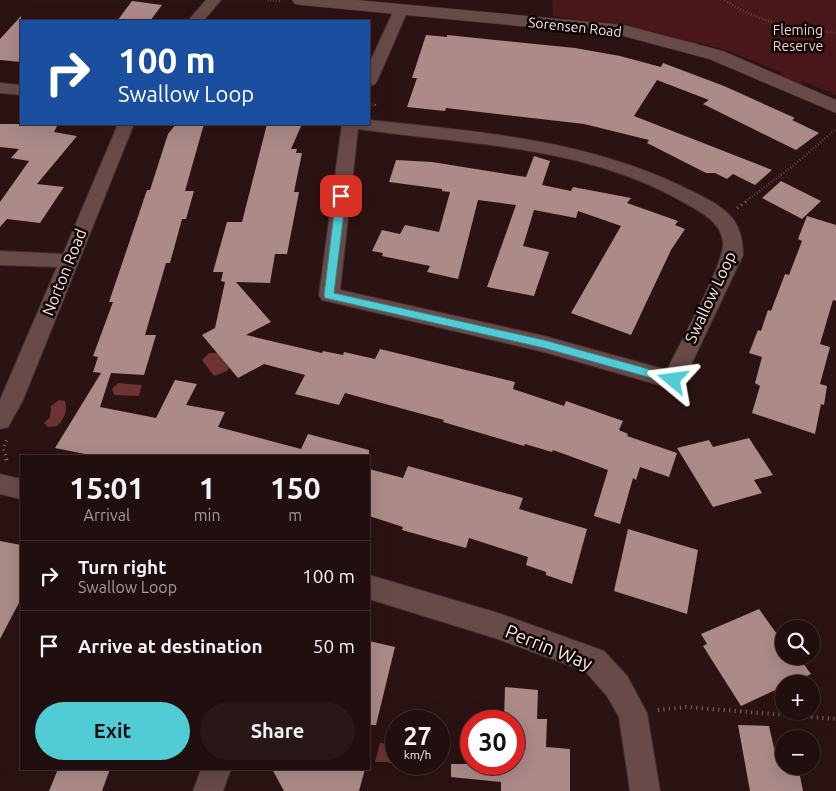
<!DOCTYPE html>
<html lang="en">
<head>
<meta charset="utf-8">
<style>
	:root { --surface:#210e0e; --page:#291717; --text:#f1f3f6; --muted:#a29c9e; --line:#3e2e2e; --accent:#51ccd4 }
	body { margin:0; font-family:Ubuntu,sans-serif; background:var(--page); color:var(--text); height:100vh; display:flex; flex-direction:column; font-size:19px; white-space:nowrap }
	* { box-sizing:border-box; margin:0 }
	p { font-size:16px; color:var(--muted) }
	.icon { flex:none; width:28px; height:28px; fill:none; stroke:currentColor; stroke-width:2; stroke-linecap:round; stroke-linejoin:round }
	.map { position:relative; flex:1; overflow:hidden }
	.sheet { position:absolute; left:20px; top:455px; width:350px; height:315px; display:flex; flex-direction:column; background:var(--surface); border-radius:0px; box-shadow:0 5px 20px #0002,0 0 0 1px var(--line) }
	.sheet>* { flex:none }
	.hud { position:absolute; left:20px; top:20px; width:350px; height:105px; border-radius:0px; box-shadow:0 5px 20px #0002,0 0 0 1px var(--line); background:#1a4fa0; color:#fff; overflow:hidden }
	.fabs { position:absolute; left:775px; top:620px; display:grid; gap:10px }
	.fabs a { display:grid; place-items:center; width:45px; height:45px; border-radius:50%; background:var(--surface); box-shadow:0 5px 20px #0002,0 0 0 1px var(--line); font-size:25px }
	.speed { position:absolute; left:385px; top:710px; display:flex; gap:10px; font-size:25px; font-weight:700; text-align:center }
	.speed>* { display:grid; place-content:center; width:65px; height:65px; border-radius:50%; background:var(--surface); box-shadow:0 5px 20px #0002,0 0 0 1px var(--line); line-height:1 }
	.speed small { font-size:12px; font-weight:400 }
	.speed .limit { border:8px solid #d22; background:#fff; color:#111 }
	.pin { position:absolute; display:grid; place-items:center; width:42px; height:42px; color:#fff; margin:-21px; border-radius:10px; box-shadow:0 2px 8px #0006 }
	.me { position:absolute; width:55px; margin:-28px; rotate:286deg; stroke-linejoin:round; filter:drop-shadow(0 0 4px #0008) }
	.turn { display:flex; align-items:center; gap:18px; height:105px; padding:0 15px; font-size:22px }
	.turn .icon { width:65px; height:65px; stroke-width:2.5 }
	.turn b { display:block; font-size:35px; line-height:42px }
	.eta { display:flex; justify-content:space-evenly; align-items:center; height:85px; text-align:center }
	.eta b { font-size:30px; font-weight:700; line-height:35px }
	.action { display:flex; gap:10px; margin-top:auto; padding:10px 15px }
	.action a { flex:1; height:58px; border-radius:30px; background:var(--accent); color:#111; font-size:20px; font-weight:700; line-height:58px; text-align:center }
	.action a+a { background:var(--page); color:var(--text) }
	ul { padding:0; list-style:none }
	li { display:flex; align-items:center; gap:15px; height:70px; padding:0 15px; border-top:1px solid var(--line) }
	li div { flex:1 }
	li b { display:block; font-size:19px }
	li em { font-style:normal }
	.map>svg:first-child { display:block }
	.green { fill:#491719 }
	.water { fill:#6f3233 }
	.building { fill:#ab8a88 }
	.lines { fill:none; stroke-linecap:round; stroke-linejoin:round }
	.street-casing { stroke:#402f2f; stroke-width:2 }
	.secondary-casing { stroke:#402f2f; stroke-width:1 }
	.path-far2 { stroke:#856e6e; stroke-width:2.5; stroke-dasharray:0.5 2.5; stroke-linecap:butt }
	.path-far1 { stroke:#856e6e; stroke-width:3; stroke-dasharray:1 4; stroke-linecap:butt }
	.path { stroke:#856e6e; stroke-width:4; stroke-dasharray:1 4.5; stroke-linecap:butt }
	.street { fill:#684a49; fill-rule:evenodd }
	.secondary { fill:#684a49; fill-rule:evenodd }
	.route { fill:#51ccd4; stroke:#35858a }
	.labels { text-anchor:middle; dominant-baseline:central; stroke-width:5; stroke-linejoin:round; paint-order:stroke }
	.far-street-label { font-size:14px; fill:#f8e5e4; stroke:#0d0404 }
	.far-park-label { font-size:14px; fill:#f6cdcb; stroke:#0d0404 }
	.street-label { font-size:16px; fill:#f8e5e4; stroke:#0d0404 }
	.near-street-label { font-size:19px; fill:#f8e5e4; stroke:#0d0404 }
</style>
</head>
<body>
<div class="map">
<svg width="836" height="791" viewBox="0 0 836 791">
	<rect width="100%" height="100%" fill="#2c1313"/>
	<polygon class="green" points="552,0 836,0 836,95 802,81 799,88 774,77 783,73 727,50 699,43 696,45 665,42 674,37 641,29 553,16"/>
	<g class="water">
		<polygon points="209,353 217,353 229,368 227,371 214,376 202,360"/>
		<polygon points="118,383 142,385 139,396 114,395 112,389"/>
		<path d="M59,400L65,401C68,410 64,420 57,426L48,427L44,423L50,417L51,406Z"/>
		<polygon points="380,743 396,745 396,764 426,764 424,773 387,762 375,762"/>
	</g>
	<g class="building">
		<polygon points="132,1 162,5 150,21 117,21"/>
		<polygon points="21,16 21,62 0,60 0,39"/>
		<polygon points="426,35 447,37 447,35 575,48 620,56 661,67 663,63 724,86 795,118 792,120 819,133 796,150 703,104 709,100 657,80 634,116 772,170 755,185 733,174 727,179 715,173 706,173 647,143 649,140 584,124 446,108 445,111 407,107 417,78 412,78"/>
		<polygon points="0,124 58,124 54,132 77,136 37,184 64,187 40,223 7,219 0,227 0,202 29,161 11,158 19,149 0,147"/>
		<polygon points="176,124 204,124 185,191 194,191 186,219 182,219 170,263 166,263 145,335 156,335 144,375 111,373 100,407 156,418 175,380 197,384 186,405 225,412 218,427 301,449 308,434 369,450 369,456 95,456 55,448 101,373 93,372 98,357 93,356 113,302 109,302 147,190 150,190 168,134"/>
		<polygon points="267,124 302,124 291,149 297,149 296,153 302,153 294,192 299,192 287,254 275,254 270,283 236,282 271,322 246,335 322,353 323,351 343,355 344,352 375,359 380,349 515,382 513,389 564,406 566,401 623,421 619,430 628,434 627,436 677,453 669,477 640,467 636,480 633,478 620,524 594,516 608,470 553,450 552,452 525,444 524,446 443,422 444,420 345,393 339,405 295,394 305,375 264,364 238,378 202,335 215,328 225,282 221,281 223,272 213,272 227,222 242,222"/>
		<polygon points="534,156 550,161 542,185 571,191 573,187 631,198 627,203 678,221 675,225 685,229 671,250 631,335 571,313 621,226 578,211 576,218 534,210 523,246 549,252 534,296 487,287 516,205 478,200 458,279 427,272 430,266 382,256 383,253 372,251 382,230 400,234 405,225 439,232 450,192 442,191 442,189 389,182 396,160 432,162 526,177"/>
		<polygon points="781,181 821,201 802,219 762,198"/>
		<polygon points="807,216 836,225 836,301 833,300 820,344 830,347 820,384 827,386 824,405 821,404 815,434 752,413 760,386 755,383 762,357 749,353 758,330 761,331 768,310 771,311 785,274 789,275 802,241 798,239"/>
		<polygon points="749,438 773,475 754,480 762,493 713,507 677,448 709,440 713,447"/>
		<polygon points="408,466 523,498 519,509 587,529 572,584 546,575 546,572 526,565 528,557 469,538 466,548 402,530 403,527 369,516 369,469 403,478"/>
		<polygon points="628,529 698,550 687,614 614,591"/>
		<polygon points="0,541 21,545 21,599 0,639"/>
		<polygon points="759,609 784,644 784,656 798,656 811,674 789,684 784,684 784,686 741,706 703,646 707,644 701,634"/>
		<polygon points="369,641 395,647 376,725 369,725"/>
		<polygon points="505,687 538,690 537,719 547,719 546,747 570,749 570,791 501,791 501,782 451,777 451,764 514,764 514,721 504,721"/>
		<polygon points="738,725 769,726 774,748 784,748 784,766 798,766 803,791 750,791"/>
		<polygon points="58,769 110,769 102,791 49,791"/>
		<polygon points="272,769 365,769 359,791 284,791"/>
	</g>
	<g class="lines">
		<g class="street-casing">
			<g id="street">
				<polygon points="206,0 221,0 203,21 188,21"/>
				<polygon points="401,6 408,10 377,81 375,84 369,86 369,64 394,10"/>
				<polygon points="0,83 21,85 21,95 0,93"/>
				<path d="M369,120C474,131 581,139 679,185C697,194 720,203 733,219C741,230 743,242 743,255L681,386L673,389L544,352L322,300L319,295L342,124H369ZM358,129C470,145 584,145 685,203C701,212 721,222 723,242C726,261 678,347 667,370L544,336L340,290Z"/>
				<polygon points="118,124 134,124 23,400 8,427 0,429 0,400 57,267 0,265 0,251 63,254"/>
				<polygon points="0,474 21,479 21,499 0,494"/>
				<polygon points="369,575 498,613 604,651 627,676 647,713 660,791 630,791 619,717 607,696 585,671 498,639 369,599"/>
				<polygon points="201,769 231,769 223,791 193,791"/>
			</g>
		</g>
		<g class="secondary-casing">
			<polygon id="secondary" points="292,0 357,0 624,25 723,51 836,100 836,113 709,59 623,36 301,5 295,4"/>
		</g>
		<g class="path-far2">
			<polyline points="267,0 281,1"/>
			<path d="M725,0C758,23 796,29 836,33"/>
			<polyline points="369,104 375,105 375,108"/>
			<polyline points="745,202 794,165 836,129"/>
		</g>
		<g class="path-far1">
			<polyline points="737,208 747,201"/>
			<polyline points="7,460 3,449 7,439"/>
		</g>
		<g class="path">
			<polyline points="6,459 8,464"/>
			<polyline points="658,710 686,707 836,719"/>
		</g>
		<use href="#street" class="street"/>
		<use href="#secondary" class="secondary"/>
	</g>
	<polygon class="route" points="341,192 346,196 334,293 544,340 677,377 677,383 673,384 544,348 325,298 324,295 336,196"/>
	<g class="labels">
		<g class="far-street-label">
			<text transform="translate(575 27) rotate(6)">Sorensen Road</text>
		</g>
		<g class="far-park-label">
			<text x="798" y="30">Fleming<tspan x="798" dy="16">Reserve</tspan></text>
		</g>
		<g class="street-label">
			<text transform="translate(64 272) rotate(-68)">Norton Road</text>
			<text transform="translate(710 297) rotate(-65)">Swallow Loop</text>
		</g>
		<g class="near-street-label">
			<text transform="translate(549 647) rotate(22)">Perrin Way</text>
		</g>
	</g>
</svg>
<div class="fabs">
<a><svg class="icon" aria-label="search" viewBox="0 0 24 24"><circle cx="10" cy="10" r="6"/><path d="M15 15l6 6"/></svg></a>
<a>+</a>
<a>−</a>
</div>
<div class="speed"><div>27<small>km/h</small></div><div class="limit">30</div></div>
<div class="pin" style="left:341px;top:196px;background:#d93025"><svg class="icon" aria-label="arrive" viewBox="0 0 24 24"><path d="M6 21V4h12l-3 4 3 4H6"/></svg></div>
<svg class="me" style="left:673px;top:380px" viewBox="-20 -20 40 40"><path d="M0-17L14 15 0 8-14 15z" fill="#51ccd4" stroke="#fff" stroke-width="4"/></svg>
<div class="hud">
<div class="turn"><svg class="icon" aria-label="right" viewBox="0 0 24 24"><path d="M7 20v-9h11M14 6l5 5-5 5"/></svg><div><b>100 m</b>Swallow Loop</div></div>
</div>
<section class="sheet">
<div class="eta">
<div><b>15:01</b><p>Arrival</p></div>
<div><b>1</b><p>min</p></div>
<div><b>150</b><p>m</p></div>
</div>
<ul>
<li><svg class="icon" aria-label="right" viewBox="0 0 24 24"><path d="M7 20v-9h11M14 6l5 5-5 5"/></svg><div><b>Turn right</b><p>Swallow Loop</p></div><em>100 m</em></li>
<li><svg class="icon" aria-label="arrive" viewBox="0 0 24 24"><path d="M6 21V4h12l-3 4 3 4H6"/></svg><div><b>Arrive at destination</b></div><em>50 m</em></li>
</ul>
<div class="action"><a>Exit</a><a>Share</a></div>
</section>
</div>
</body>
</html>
